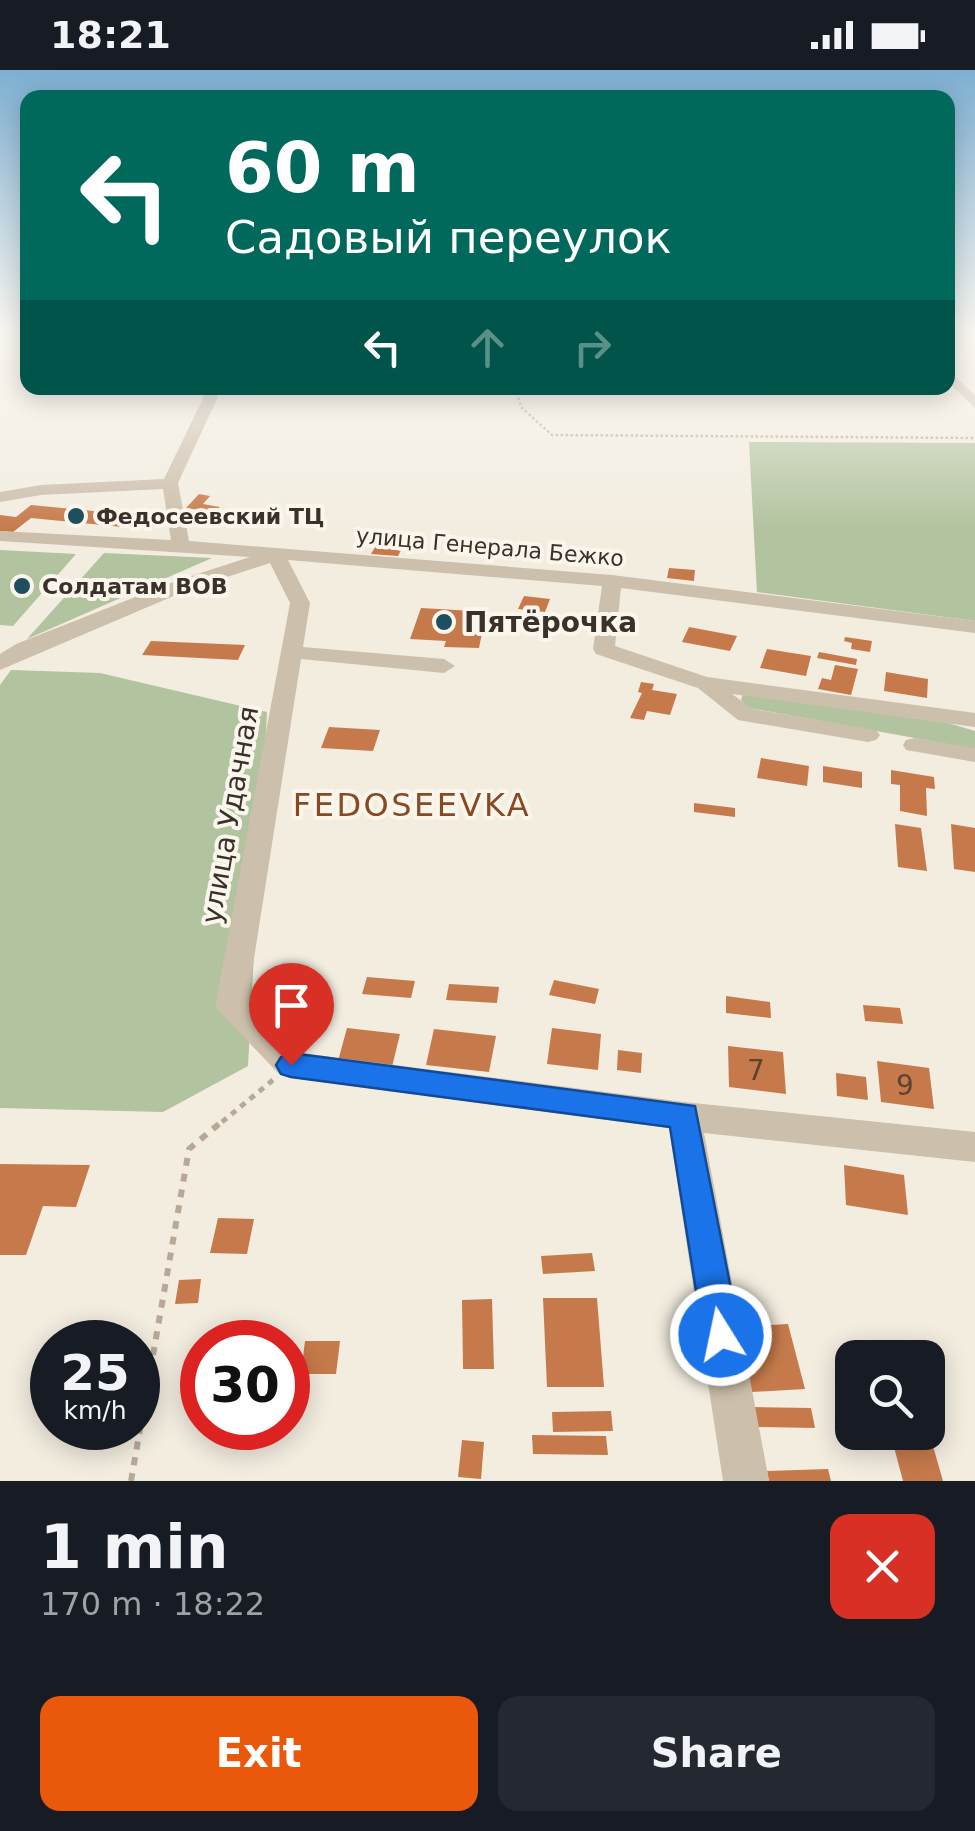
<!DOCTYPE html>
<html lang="en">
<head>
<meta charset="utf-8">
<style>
	:root { --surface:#171b24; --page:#242831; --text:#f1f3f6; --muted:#9ea1a6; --accent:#ea580c }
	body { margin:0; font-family:"DejaVu Sans",sans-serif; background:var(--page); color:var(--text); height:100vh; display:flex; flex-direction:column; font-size:38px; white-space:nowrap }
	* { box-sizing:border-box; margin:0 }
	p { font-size:32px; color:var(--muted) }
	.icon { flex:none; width:55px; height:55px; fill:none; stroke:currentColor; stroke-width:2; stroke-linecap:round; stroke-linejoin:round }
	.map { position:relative; height:1411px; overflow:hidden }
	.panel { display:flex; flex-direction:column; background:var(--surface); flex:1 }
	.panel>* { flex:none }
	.banner { position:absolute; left:20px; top:20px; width:935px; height:305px; border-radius:20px; box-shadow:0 5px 25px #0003; background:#00695c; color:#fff; overflow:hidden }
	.buttons { position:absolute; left:835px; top:1270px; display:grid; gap:20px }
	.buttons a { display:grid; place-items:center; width:110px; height:110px; border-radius:20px; background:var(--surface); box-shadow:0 5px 25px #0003; font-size:50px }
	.speed { position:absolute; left:30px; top:1250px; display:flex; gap:20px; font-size:50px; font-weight:700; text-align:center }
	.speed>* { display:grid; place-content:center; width:130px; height:130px; border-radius:50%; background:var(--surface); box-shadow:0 5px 25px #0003; line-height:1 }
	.speed small { font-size:25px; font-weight:400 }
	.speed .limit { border:15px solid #d22; background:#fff; color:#111 }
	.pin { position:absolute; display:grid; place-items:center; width:85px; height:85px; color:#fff; margin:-102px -42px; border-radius:50% 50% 50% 0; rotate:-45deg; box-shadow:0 0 10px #0007 }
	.pin .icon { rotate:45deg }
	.me { position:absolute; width:110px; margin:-55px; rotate:350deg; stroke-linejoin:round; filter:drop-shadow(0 0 8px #0008) }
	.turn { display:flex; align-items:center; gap:35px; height:210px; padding:0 40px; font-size:45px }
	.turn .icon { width:130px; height:130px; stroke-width:2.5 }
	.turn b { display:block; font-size:70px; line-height:85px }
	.lanes { display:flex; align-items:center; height:95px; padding:0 40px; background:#0003; justify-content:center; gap:50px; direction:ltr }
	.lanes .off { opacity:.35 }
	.round { display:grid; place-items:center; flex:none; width:105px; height:105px; border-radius:20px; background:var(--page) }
	.headline { display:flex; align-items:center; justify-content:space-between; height:170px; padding:0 40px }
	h1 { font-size:60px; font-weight:700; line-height:75px }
	.cta { display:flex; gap:20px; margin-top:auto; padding:20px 40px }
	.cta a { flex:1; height:115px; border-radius:20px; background:var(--accent); color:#fff; font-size:40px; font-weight:700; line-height:115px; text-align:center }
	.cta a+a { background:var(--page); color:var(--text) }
	.status { display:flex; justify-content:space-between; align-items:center; height:70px; padding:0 50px; background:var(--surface); direction:ltr }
	.status svg { height:28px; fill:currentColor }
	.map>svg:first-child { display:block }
	.green { fill:#b2c39f }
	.building { fill:#c67a4b }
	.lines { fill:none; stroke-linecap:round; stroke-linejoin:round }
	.path-far2 { stroke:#b8a995; stroke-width:2.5; stroke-dasharray:2.5 2.5; stroke-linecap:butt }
	.path-far1 { stroke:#b8a995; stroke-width:5; stroke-dasharray:6 6; stroke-linecap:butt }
	.path { stroke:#b8a995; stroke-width:6; stroke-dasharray:8 8; stroke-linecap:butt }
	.minor { fill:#ccbfab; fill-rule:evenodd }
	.route { fill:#1a73e8; stroke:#114b97; stroke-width:2.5 }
	.poi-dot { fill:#1f4f5c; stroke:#faf6ec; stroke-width:4 }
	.labels { text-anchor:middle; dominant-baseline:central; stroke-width:8; stroke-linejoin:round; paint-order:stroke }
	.far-poi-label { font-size:22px; font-weight:bold; fill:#3a312a; stroke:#faf6ec; text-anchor:start }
	.far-street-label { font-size:22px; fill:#3a312a; stroke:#faf6ec }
	.poi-label { font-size:28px; font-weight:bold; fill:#3a312a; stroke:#faf6ec; text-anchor:start }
	.street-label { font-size:28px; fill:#3a312a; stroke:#faf6ec }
	.near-number-label { font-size:28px; fill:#5d4332 }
	.quarter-label { font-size:32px; letter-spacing:2.5px; fill:#894923; stroke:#faf6ec }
</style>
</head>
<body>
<div class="status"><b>18:21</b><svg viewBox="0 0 49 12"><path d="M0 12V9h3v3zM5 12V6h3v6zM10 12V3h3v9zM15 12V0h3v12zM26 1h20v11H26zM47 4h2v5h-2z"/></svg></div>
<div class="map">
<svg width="975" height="1411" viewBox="0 0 975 1411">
	<rect width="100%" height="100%" fill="#f3ede0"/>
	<g class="green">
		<polygon points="749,372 975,373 975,551 757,522"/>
		<polygon points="0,480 76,484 13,556 0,555"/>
		<polygon points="104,483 212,488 27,569"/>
		<polygon points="11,600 100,603 267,642 248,996 163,1042 0,1038 0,615"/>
		<polygon points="743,624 948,653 975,661 975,679 749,638 741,630"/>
	</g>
	<g class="building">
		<polygon points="199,424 210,426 203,434 220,437 214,442 186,438"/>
		<polygon points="31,435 135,445 123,457 31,448 13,462 0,461 0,445 16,447"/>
		<polygon points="377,474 403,476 398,486 371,484"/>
		<polygon points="669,498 695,500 694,511 667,508"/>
		<polygon points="524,526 550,529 545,542 518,539"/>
		<polygon points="421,538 473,541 470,562 482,563 479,578 444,577 446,571 410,569"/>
		<polygon points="689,557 737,566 730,581 682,572"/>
		<polygon points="845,567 872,571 870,582 851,579 852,573 844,571"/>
		<polygon points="151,571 245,575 238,590 142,585"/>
		<polygon points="767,579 811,586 806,606 760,598"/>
		<polygon points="819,582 857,589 856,595 817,588"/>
		<polygon points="835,595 858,599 851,625 818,619 822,608 831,610"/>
		<polygon points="886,602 928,609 927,628 884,621"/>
		<polygon points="641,612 654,614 652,620 677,624 670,645 647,641 644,650 630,648 642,623 638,622"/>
		<polygon points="329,657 380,660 373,681 321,678"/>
		<polygon points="761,688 809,696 807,716 757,708"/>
		<polygon points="823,696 862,702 862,718 823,712"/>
		<polygon points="891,700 934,707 935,719 926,718 927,746 900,741 900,715 891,714"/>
		<polygon points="694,733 735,738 735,747 694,742"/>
		<polygon points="895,754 921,758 927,801 898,797"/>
		<polygon points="951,754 975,758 975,802 954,799"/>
		<polygon points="367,907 415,911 411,928 362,924"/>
		<polygon points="554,910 599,919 595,934 549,925"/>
		<polygon points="449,914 499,917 497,933 446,930"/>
		<polygon points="726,926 770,932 771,948 726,943"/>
		<polygon points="863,935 900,938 903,954 865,951"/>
		<polygon points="347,958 400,964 392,997 338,991"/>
		<polygon points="552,958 601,964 598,1000 547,994"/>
		<polygon points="434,959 496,966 489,1002 426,995"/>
		<polygon points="728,976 783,982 786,1024 729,1017"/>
		<polygon points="618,980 642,983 641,1003 617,1000"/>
		<polygon points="877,991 929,998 934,1039 881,1032"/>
		<polygon points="836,1003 866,1007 868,1030 837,1026"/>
		<polygon points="0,1094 90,1095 76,1137 43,1136 26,1185 0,1185"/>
		<polygon points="844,1095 904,1105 908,1145 846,1135"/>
		<polygon points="218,1148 254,1149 247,1184 210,1183"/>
		<polygon points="592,1183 595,1201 543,1204 541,1186"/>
		<polygon points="201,1209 198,1233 175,1234 179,1210"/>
		<polygon points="543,1228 597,1228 604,1317 547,1317"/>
		<polygon points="492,1229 494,1299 463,1299 462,1230"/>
		<polygon points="788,1254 805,1319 752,1322 737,1257"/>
		<polygon points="305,1271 340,1271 336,1304 301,1304"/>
		<polygon points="753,1337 811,1338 815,1358 756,1357"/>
		<polygon points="611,1341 613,1361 553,1362 552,1342"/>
		<polygon points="890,1362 929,1362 943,1411 903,1411"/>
		<polygon points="532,1365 606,1366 608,1385 533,1384"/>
		<polygon points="462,1370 484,1372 481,1409 458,1407"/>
		<polygon points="828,1399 831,1411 769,1411 767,1401"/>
	</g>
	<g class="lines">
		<polyline class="path-far2" points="516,318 521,337 552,365 975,368"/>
		<polyline class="path-far1" points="222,1052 273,1010"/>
		<polyline class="path" points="131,1411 189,1079 225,1049"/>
		<g class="minor">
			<polygon points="948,300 975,325 975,338 948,312"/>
			<polygon points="208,318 222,318 178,413 189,471 612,505 975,551 975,563 621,518 615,576 707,607 975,643 975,657 732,624 753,639 876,660 880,665 876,670 868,672 738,650 698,618 596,584 593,579 602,516 288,490 310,533 303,577 444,589 455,596 444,603 301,589 247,933 300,983 684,1032 975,1062 975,1092 704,1063 769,1411 723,1411 669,1058 291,1008 279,1004 215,937 290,533 270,493 190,519 0,600 0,584 16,574 176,511 250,487 0,471 0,461 171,470 163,419 41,425 0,432 0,422 41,415 164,409"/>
			<polygon points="915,668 975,678 975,692 906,680 903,675 906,670"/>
		</g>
	</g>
	<linearGradient id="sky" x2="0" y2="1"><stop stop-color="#7dafd2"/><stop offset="0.57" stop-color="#faf7f1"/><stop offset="1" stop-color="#faf7f1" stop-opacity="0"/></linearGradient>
	<rect width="975" height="460" fill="url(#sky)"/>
	<polygon class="route" points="291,983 695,1036 740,1265 734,1278 721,1283 708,1278 703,1265 670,1057 291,1007 281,1004 276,995 281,987"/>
	<g class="poi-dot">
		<circle cx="76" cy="446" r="10"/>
		<circle cx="22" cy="516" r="10"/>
		<circle cx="444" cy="552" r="10"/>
	</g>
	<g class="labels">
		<g class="far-poi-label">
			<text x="96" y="446">Федосеевский ТЦ</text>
			<text x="42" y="516">Солдатам ВОВ</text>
		</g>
		<g class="far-street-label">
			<text transform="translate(490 477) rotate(5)">улица Генерала Бежко</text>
		</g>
		<g class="poi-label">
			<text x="464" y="552">Пятёрочка</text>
		</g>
		<g class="street-label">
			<text transform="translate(230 745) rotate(-80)">улица Удачная</text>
		</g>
		<g class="near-number-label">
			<text x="756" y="1000">7</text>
			<text x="905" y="1015">9</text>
		</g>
		<g class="quarter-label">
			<text x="412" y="735">FEDOSEEVKA</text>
		</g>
	</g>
</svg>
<div class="buttons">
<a><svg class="icon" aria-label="search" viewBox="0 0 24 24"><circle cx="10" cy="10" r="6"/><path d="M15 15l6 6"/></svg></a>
</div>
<div class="speed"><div>25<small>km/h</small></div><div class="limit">30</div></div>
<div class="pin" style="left:291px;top:995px;background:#d93025"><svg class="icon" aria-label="arrive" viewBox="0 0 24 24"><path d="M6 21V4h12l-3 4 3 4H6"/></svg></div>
<svg class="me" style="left:721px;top:1265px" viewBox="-20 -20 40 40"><circle r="17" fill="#1a73e8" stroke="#fff" stroke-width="3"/><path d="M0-11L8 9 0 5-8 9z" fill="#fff"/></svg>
<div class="banner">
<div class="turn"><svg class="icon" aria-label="left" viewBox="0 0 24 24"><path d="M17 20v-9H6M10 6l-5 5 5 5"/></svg><div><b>60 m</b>Садовый переулок</div></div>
<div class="lanes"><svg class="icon" aria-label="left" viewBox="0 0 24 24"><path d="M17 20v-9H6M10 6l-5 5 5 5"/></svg><svg class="icon off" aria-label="ahead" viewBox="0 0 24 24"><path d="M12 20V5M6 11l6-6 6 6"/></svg><svg class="icon off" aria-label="right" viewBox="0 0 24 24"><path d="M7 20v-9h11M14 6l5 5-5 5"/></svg></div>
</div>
</div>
<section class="panel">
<div class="headline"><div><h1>1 min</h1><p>170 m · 18:22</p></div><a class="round" style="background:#d93025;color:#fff"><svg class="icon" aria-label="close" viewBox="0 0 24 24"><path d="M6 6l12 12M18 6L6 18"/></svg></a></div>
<div class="cta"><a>Exit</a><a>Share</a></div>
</section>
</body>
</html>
